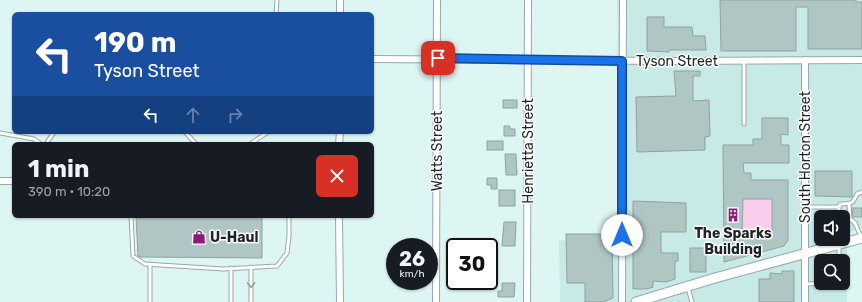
<!DOCTYPE html>
<html lang="en">
<head>
<meta charset="utf-8">
<style>
	:root { --surface:#171b24; --page:#20242c; --text:#f1f3f6; --muted:#9ea1a6 }
	body { margin:0; font-family:Rubik,sans-serif; background:var(--page); color:var(--text); height:100vh; display:flex; flex-direction:column; font-size:15px; white-space:nowrap }
	* { box-sizing:border-box; margin:0 }
	p { font-size:13px; color:var(--muted) }
	.icon { flex:none; width:22px; height:22px; fill:none; stroke:currentColor; stroke-width:2; stroke-linecap:round; stroke-linejoin:round }
	.map { position:relative; flex:1; overflow:hidden }
	.panel { position:absolute; left:12px; top:142px; width:362px; height:76px; display:flex; flex-direction:column; background:var(--surface); border-radius:6px; box-shadow:0 1px 3px #0004 }
	.panel>* { flex:none }
	.banner { position:absolute; left:12px; top:12px; width:362px; height:122px; border-radius:6px; box-shadow:0 1px 3px #0004; background:#1a4fa0; color:#fff; overflow:hidden }
	.buttons { position:absolute; left:814px; top:210px; display:grid; gap:8px }
	.buttons a { display:grid; place-items:center; width:36px; height:36px; border-radius:6px; background:var(--surface); box-shadow:0 1px 3px #0004; font-size:20px }
	.speed { position:absolute; left:386px; top:238px; display:flex; gap:8px; font-size:20px; font-weight:700; text-align:center }
	.speed>* { display:grid; place-content:center; width:52px; height:52px; border-radius:50%; background:var(--surface); box-shadow:0 1px 3px #0004; line-height:1 }
	.speed small { font-size:10px; font-weight:400 }
	.speed .limit { border:2px solid #111; border-radius:6px; background:#fff; color:#111 }
	.pin { position:absolute; display:grid; place-items:center; width:34px; height:34px; color:#fff; margin:-17px; border-radius:8px; box-shadow:0 2px 6px #0006 }
	.me { position:absolute; width:44px; margin:-22px; rotate:0deg; stroke-linejoin:round; filter:drop-shadow(0 0 3px #0008) }
	.turn { display:flex; align-items:center; gap:14px; height:84px; padding:0 16px; font-size:18px }
	.turn .icon { width:52px; height:52px; stroke-width:2.5 }
	.turn b { display:block; font-size:28px; line-height:34px }
	.lanes { display:flex; align-items:center; height:38px; padding:0 16px; background:#0003; justify-content:center; gap:20px; direction:ltr }
	.lanes .off { opacity:.35 }
	.round { display:grid; place-items:center; flex:none; width:42px; height:42px; border-radius:6px; background:var(--page) }
	.headline { display:flex; align-items:center; justify-content:space-between; height:68px; padding:0 16px }
	h1 { font-size:24px; font-weight:700; line-height:30px }
	.map>svg:first-child { display:block }
	.built { fill:#c8eae7; fill-rule:evenodd }
	.green { fill:#facdee }
	.building { fill:#afc6c4; stroke:#8ca3a1; fill-rule:evenodd }
	.lines { fill:none; stroke-linecap:round; stroke-linejoin:round }
	.service-casing { stroke:#94aaa9; stroke-width:5 }
	.minor-casing { stroke:#94aaa9; stroke-width:8 }
	.primary-casing { stroke:#94aaa9; stroke-width:11 }
	.service { stroke:#fff; stroke-width:3 }
	.minor { stroke:#fff; stroke-width:6 }
	.primary { stroke:#fff; stroke-width:9 }
	.oneway { stroke:#999d9d }
	.route-casing { stroke:#114b97; stroke-width:10 }
	.route { stroke:#1a73e8; stroke-width:7 }
	.labels { text-anchor:middle; dominant-baseline:central; stroke-width:3; stroke-linejoin:round; paint-order:stroke }
	.street-label { font-size:14px; fill:#1d2626; stroke:#fff }
	.poi-label { font-size:14px; font-weight:bold; fill:#1d2626; stroke:#fff }
</style>
</head>
<body>
<div class="map">
<svg width="862" height="302" viewBox="0 0 862 302">
	<rect width="100%" height="100%" fill="#ddf5f3"/>
	<path class="built" d="M617,0H862V229L847,233V302H560L559,241L618,233ZM821,217H843V239H821ZM821,261H843V283H821Z"/>
	<polygon class="green" points="743,199 772,199 772,231 742,238"/>
	<g class="building">
		<polygon points="720,0 856,0 856,2 862,2 862,49 808,49 808,7 796,7 796,51 721,51"/>
		<polygon points="647,17 664,17 664,27 692,27 693,36 705,36 706,50 669,50 669,52 647,51"/>
		<polygon points="674,71 700,71 700,76 693,76 693,101 709,100 710,136 705,137 705,150 637,152 636,97 676,96"/>
		<rect x="503" y="100" width="14" height="8"/>
		<path d="M762,118H788V135L781,134V145H789V163H743L744,173H751V180H788V240L784,246L724,262L723,145H753V139H762ZM743,199H772V231L742,238Z"/>
		<polygon points="504,126 510,126 510,129 515,129 515,136 504,136"/>
		<rect x="487" y="141" width="16" height="9"/>
		<polygon points="505,154 516,154 517,175 506,175"/>
		<polygon points="815,171 852,171 852,197 815,196"/>
		<polygon points="487,178 497,178 497,189 491,189 491,185 487,185"/>
		<rect x="499" y="190" width="16" height="16"/>
		<polygon points="633,201 686,203 686,232 661,232 661,253 678,253 678,261 675,261 675,279 666,282 653,281 653,287 647,289 633,289"/>
		<polygon points="852,208 862,208 862,217 853,217"/>
		<polygon points="136,216 262,216 262,258 140,257 138,256"/>
		<polygon points="504,222 516,222 515,246 502,246"/>
		<polygon points="566,234 612,234 613,298 603,302 585,302 585,283 567,283"/>
		<rect x="690" y="248" width="16" height="24"/>
		<polygon points="782,271 794,271 794,302 759,302 759,279 770,279 770,273 782,274"/>
		<polygon points="502,283 515,283 514,297 498,297 498,291 502,291"/>
	</g>
	<g class="lines">
		<g class="service-casing">
			<g id="service">
				<polyline points="276,14 277,0"/>
				<polyline points="744,61 744,124"/>
				<polyline points="185,132 196,144"/>
				<polyline points="0,133 34,139 41,144"/>
				<polyline points="46,144 54,132"/>
				<polyline points="250,144 268,132"/>
				<polyline points="849,204 850,219 855,223 861,237"/>
				<polyline points="805,207 839,207 839,217"/>
				<path d="M839,207L840,204C852,203 852,205 857,194L862,192"/>
				<polyline points="131,216 133,256 145,264 160,265 224,269 277,266 287,253 289,236 289,216"/>
				<polyline points="839,261 839,239"/>
				<polyline points="150,264 150,302"/>
				<polyline points="251,267 251,302"/>
				<polyline points="231,268 231,302"/>
				<polyline points="805,284 836,283"/>
				<polyline points="688,288 692,302"/>
			</g>
		</g>
		<g class="minor-casing">
			<g id="minor">
				<polyline points="340,0 340,14"/>
				<polyline points="372,59 678,61 862,60"/>
				<polyline points="339,144 340,132"/>
				<polyline points="0,181 14,181"/>
				<polyline points="339,216 340,302"/>
				<polyline points="436,302 437,0"/>
				<polyline points="527,302 528,0"/>
				<polyline points="622,302 623,0"/>
				<polyline points="805,302 805,60"/>
			</g>
		</g>
		<g class="primary-casing">
			<polyline id="primary" points="636,302 715,278 862,238"/>
		</g>
		<use href="#service" class="service"/>
		<use href="#minor" class="minor"/>
		<use href="#primary" class="primary"/>
	</g>
	<defs><path id="oneway-chevron" d="M-2-3.5L2.5 0L-2 3.5" fill="none" stroke-width="1.6" stroke-linecap="round" stroke-linejoin="round"/></defs>
	<use class="oneway" href="#oneway-chevron" transform="translate(251 285) rotate(89)"/>
	<g class="lines">
		<g class="route-casing">
			<polyline id="route" points="438,58 622,61 622,235"/>
		</g>
		<use href="#route" class="route"/>
	</g>
	<defs>
		<g id="building-bare" transform="scale(1.08)"><path d="M-4-6H4V6H1V3H-1V6H-4ZM-2.5-4.3h1.7v1.8h-1.7ZM.8-4.3h1.7v1.8H.8ZM-2.5-1h1.7V.8h-1.7ZM.8-1h1.7V.8H.8Z" fill="#8d1b7c" stroke="#fff" stroke-width="2.5" paint-order="stroke"/></g>
		<g id="shop-bare" transform="scale(1.08)"><path d="M-5-2.5h2.3a2.7 3.5 0 0 1 5.4 0H5L5.5 6h-11ZM-1.5-2.5h3a1.5 2.3 0 0 0-3 0Z" fill="#8d1b7c" stroke="#fff" stroke-width="2.5" paint-order="stroke"/></g>
	</defs>
	<g fill-rule="evenodd">
		<use href="#building-bare" x="733" y="215"/>
		<use href="#shop-bare" x="199" y="237"/>
	</g>
	<g class="labels">
		<g class="street-label">
			<text x="677" y="61">Tyson Street</text>
			<text transform="translate(437 151) rotate(-90)">Watts Street</text>
			<text transform="translate(528 151) rotate(-90)">Henrietta Street</text>
			<text transform="translate(805 157) rotate(-90)">South Horton Street</text>
		</g>
		<g class="poi-label">
			<text x="733" y="233">The Sparks<tspan x="733" dy="16">Building</tspan></text>
			<text x="210" y="237" text-anchor="start">U-Haul</text>
		</g>
	</g>
</svg>
<div class="buttons">
<a><svg class="icon" aria-label="sound" viewBox="0 0 24 24"><path d="M4 9h4l5-4v14l-5-4H4zM17 9q2 3 0 6"/></svg></a>
<a><svg class="icon" aria-label="search" viewBox="0 0 24 24"><circle cx="10" cy="10" r="6"/><path d="M15 15l6 6"/></svg></a>
</div>
<div class="speed"><div>26<small>km/h</small></div><div class="limit">30</div></div>
<div class="pin" style="left:438px;top:58px;background:#d93025"><svg class="icon" aria-label="arrive" viewBox="0 0 24 24"><path d="M6 21V4h12l-3 4 3 4H6"/></svg></div>
<svg class="me" style="left:622px;top:235px" viewBox="-20 -20 40 40"><circle r="19" fill="#fff"/><path d="M0-13L10 11 0 6-10 11z" fill="#1a73e8"/></svg>
<div class="banner">
<div class="turn"><svg class="icon" aria-label="left" viewBox="0 0 24 24"><path d="M17 20v-9H6M10 6l-5 5 5 5"/></svg><div><b>190 m</b>Tyson Street</div></div>
<div class="lanes"><svg class="icon" aria-label="left" viewBox="0 0 24 24"><path d="M17 20v-9H6M10 6l-5 5 5 5"/></svg><svg class="icon off" aria-label="ahead" viewBox="0 0 24 24"><path d="M12 20V5M6 11l6-6 6 6"/></svg><svg class="icon off" aria-label="right" viewBox="0 0 24 24"><path d="M7 20v-9h11M14 6l5 5-5 5"/></svg></div>
</div>
<section class="panel">
<div class="headline"><div><h1>1 min</h1><p>390 m · 10:20</p></div><a class="round" style="background:#d93025;color:#fff"><svg class="icon" aria-label="close" viewBox="0 0 24 24"><path d="M6 6l12 12M18 6L6 18"/></svg></a></div>
</section>
</div>
</body>
</html>
